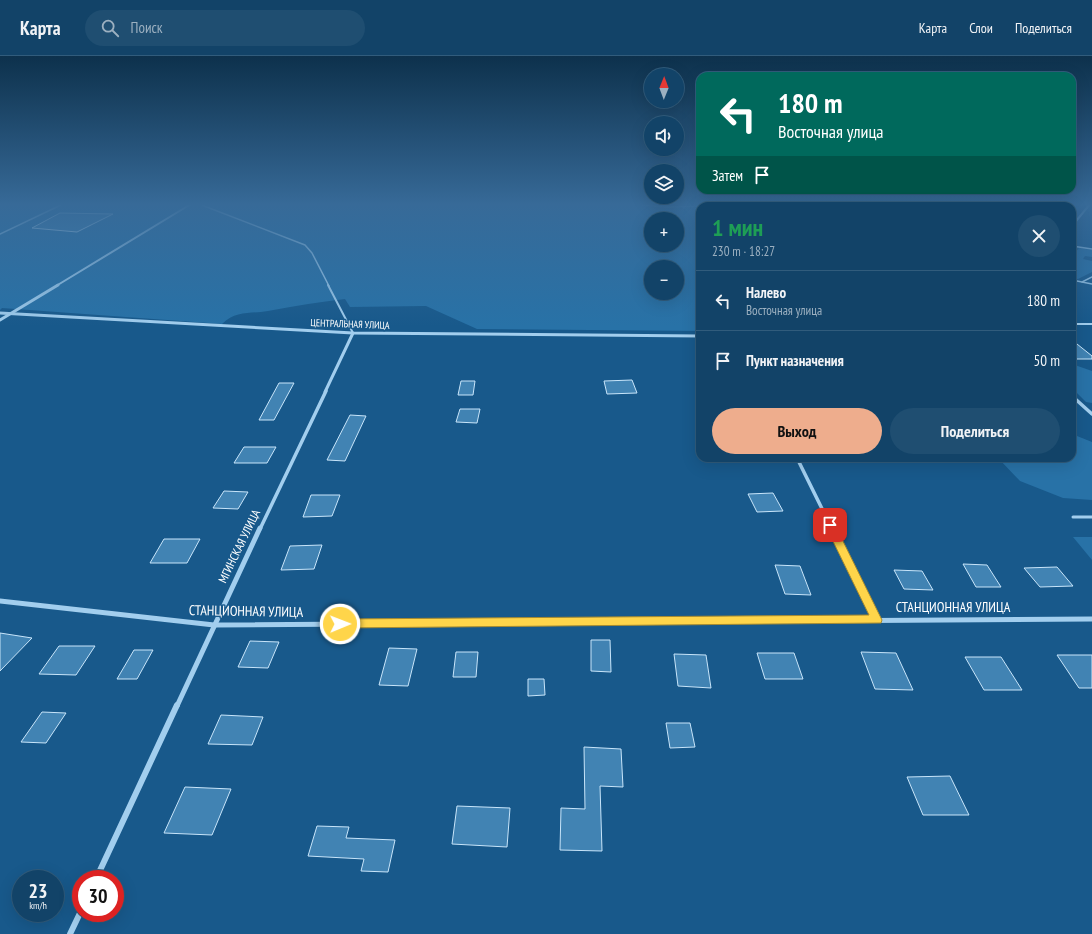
<!DOCTYPE html>
<html lang="ru">
<head>
<meta charset="utf-8">
<style>
	:root { --surface:#124368; --page:#1f4e71; --text:#f1f3f6; --muted:#9cb0c0; --line:#315c7c; --accent:#eead8d }
	body { margin:0; font-family:"PT Sans Narrow",sans-serif; background:var(--page); color:var(--text); height:100vh; display:flex; flex-direction:column; font-size:15px; white-space:nowrap }
	* { box-sizing:border-box; margin:0 }
	p { font-size:13px; color:var(--muted) }
	.icon { flex:none; width:22px; height:22px; fill:none; stroke:currentColor; stroke-width:2; stroke-linecap:round; stroke-linejoin:round }
	.map { position:relative; flex:1; overflow:hidden }
	.drawer { position:absolute; left:696px; top:146px; width:380px; height:260px; display:flex; flex-direction:column; background:var(--surface); border-radius:12px; box-shadow:0 4px 16px #0002,0 0 0 1px var(--line) }
	.drawer>* { flex:none }
	.guide { position:absolute; left:696px; top:16px; width:380px; height:122px; border-radius:12px; box-shadow:0 4px 16px #0002,0 0 0 1px var(--line); background:#00695c; color:#fff; overflow:hidden }
	.needle { width:26px; rotate:1deg }
	.controls { position:absolute; left:644px; top:12px; display:grid; gap:8px }
	.controls a { display:grid; place-items:center; width:40px; height:40px; border-radius:50%; background:var(--surface); box-shadow:0 4px 16px #0002,0 0 0 1px var(--line); font-size:20px }
	.speed { position:absolute; left:12px; top:814px; display:flex; gap:8px; font-size:20px; font-weight:700; text-align:center }
	.speed>* { display:grid; place-content:center; width:52px; height:52px; border-radius:50%; background:var(--surface); box-shadow:0 4px 16px #0002,0 0 0 1px var(--line); line-height:1 }
	.speed small { font-size:10px; font-weight:400 }
	.speed .limit { border:6px solid #d22; background:#fff; color:#111 }
	.pin { position:absolute; display:grid; place-items:center; width:34px; height:34px; color:#fff; margin:-17px; border-radius:8px; box-shadow:0 2px 6px #0006 }
	.me { position:absolute; width:44px; margin:-22px; rotate:89deg; stroke-linejoin:round; filter:drop-shadow(0 0 3px #0008) }
	.turn { display:flex; align-items:center; gap:14px; height:84px; padding:0 16px; font-size:18px }
	.turn .icon { width:52px; height:52px; stroke-width:2.5 }
	.turn b { display:block; font-size:28px; line-height:34px }
	.then { display:flex; align-items:center; height:38px; padding:0 16px; background:#0003; gap:8px; font-size:15px }
	.round { display:grid; place-items:center; flex:none; width:42px; height:42px; border-radius:21px; background:var(--page) }
	.summary { display:flex; align-items:center; justify-content:space-between; height:68px; padding:0 16px }
	h1 { font-size:24px; font-weight:700; line-height:30px; color:#1e9e55 }
	.button { display:flex; gap:8px; margin-top:auto; padding:8px 16px }
	.button a { flex:1; height:46px; border-radius:24px; background:var(--accent); color:#111; font-size:16px; font-weight:700; line-height:46px; text-align:center }
	.button a+a { background:var(--page); color:var(--text) }
	ul { padding:0; list-style:none }
	li { display:flex; align-items:center; gap:12px; height:60px; padding:0 16px; border-top:1px solid var(--line) }
	li div { flex:1 }
	li b { display:block; font-size:15px }
	li em { font-style:normal }
	header { display:flex; align-items:center; gap:24px; box-sizing:border-box; height:56px; padding:0 20px; background:var(--surface); border-bottom:1px solid var(--line) }
	header strong { font-size:19px }
	nav { display:flex; gap:22px; margin-inline-start:auto; font-size:14px }
	.search { width:280px; height:36px; background:var(--page); display:flex; align-items:center; gap:10px; box-sizing:border-box; padding:0 14px; border-radius:22px; color:var(--muted); font-size:15px }
	.map>svg:first-child { display:block }
	.green { fill:#2872a7; fill-rule:evenodd }
	.building { fill:#4183b3; stroke:#c8e5fa }
	.lines { fill:none; stroke-linecap:round; stroke-linejoin:round }
	.service-far2 { stroke:#a2ceee; stroke-width:1.5 }
	.service-far1 { stroke:#a2ceee; stroke-width:2 }
	.service { stroke:#a2ceee; stroke-width:3 }
	.minor-far4 { stroke:#a2ceee; stroke-width:2 }
	.minor-far3 { stroke:#a2ceee; stroke-width:3 }
	.minor-far2 { stroke:#a2ceee; stroke-width:3.5 }
	.minor-far1 { stroke:#a2ceee; stroke-width:5 }
	.minor { stroke:#a2ceee; stroke-width:6 }
	.route { fill:#ffd54a; stroke:#a68a30 }
	.labels { text-anchor:middle; dominant-baseline:central; stroke-width:3; stroke-linejoin:round; paint-order:stroke }
	.far-street-label { font-size:10px; fill:#fff; stroke:#18598b }
	.street-label { font-size:12px; fill:#fff; stroke:#18598b }
	.near-street-label { font-size:14px; fill:#fff; stroke:#18598b }
</style>
</head>
<body>
<header>
<strong>Карта</strong>
<div class="search"><svg class="icon" aria-label="search" viewBox="0 0 24 24"><circle cx="10" cy="10" r="6"/><path d="M15 15l6 6"/></svg>Поиск</div>
<nav><a>Карта</a><a>Слои</a><a>Поделиться</a></nav>
</header>
<div class="map">
<svg width="1092" height="878" viewBox="0 0 1092 878">
	<rect width="100%" height="100%" fill="#18598b"/>
	<g class="green">
		<path d="M0,148H957L955,150H700V275L477,273L426,250L350,251L345,243C319,246 294,250 268,255C251,258 236,254 222,268L2,252L0,254ZM651,163H677V189H651ZM651,211H677V237H651Z"/>
		<polygon points="1079,192 1092,194 1092,201 1085,200 1083,203 1092,205 1092,216 1078,223 1072,222 1072,201"/>
		<polygon points="1072,308 1092,315 1092,347 1086,346 1072,332"/>
		<polygon points="1072,378 1092,386 1092,444 1063,442 1020,425 998,402 1072,402"/>
		<polygon points="1073,481 1092,481 1092,504"/>
	</g>
	<g class="building">
		<polygon points="60,157 113,158 77,176 32,172"/>
		<polygon points="1072,284 1092,300 1092,303 1072,303"/>
		<polygon points="632,324 637,337 607,338 604,325"/>
		<polygon points="461,325 475,325 473,339 458,339"/>
		<polygon points="279,327 294,327 274,364 259,364"/>
		<polygon points="460,353 480,353 477,367 456,366"/>
		<polygon points="350,359 366,360 345,405 327,404"/>
		<polygon points="244,391 276,391 267,407 234,407"/>
		<polygon points="224,435 248,436 238,453 213,452"/>
		<polygon points="773,437 783,455 757,456 748,438"/>
		<polygon points="311,439 340,439 332,460 303,461"/>
		<polygon points="164,483 200,483 187,507 150,507"/>
		<polygon points="322,489 314,513 281,514 290,490"/>
		<polygon points="963,508 987,509 1001,531 976,531"/>
		<polygon points="775,509 800,510 811,539 785,538"/>
		<polygon points="1057,511 1073,530 1040,531 1024,512"/>
		<polygon points="894,514 922,515 933,534 904,533"/>
		<polygon points="0,577 32,582 0,615"/>
		<polygon points="591,584 610,584 611,616 591,615"/>
		<polygon points="250,585 279,586 268,612 238,611"/>
		<polygon points="59,590 95,590 76,619 39,618"/>
		<polygon points="389,592 417,593 408,630 379,629"/>
		<polygon points="134,594 153,594 137,623 117,623"/>
		<polygon points="456,596 478,596 476,621 453,621"/>
		<polygon points="861,596 896,597 913,634 875,633"/>
		<polygon points="757,597 794,597 803,623 765,623"/>
		<polygon points="674,598 706,599 711,632 678,630"/>
		<polygon points="1057,599 1092,599 1092,632 1079,632"/>
		<polygon points="965,601 1001,601 1022,634 984,634"/>
		<polygon points="528,623 544,623 545,639 528,640"/>
		<polygon points="42,656 66,657 46,687 21,686"/>
		<polygon points="221,659 263,661 252,689 208,688"/>
		<polygon points="666,667 690,667 695,691 670,692"/>
		<polygon points="584,691 621,693 623,731 600,730 602,795 560,794 561,752 585,753"/>
		<polygon points="950,720 969,759 923,759 907,721"/>
		<polygon points="185,731 231,733 212,779 164,777"/>
		<polygon points="457,750 510,752 507,791 452,788"/>
		<polygon points="317,770 349,771 346,782 395,784 388,816 361,815 364,803 308,800"/>
	</g>
	<g class="lines">
		<g class="service-far2">
			<polyline points="199,148 305,189 312,197 329,230"/>
			<polyline points="635,148 665,151 700,150"/>
			<polyline points="923,148 937,150"/>
			<polyline points="701,150 709,150"/>
			<polyline points="0,178 63,148"/>
			<polyline points="1072,190 1092,193"/>
			<polyline points="1072,224 1092,228"/>
			<polyline points="1082,226 1092,221"/>
		</g>
		<g class="service-far1">
			<polyline points="328,229 353,277"/>
			<polyline points="1072,268 1092,268"/>
		</g>
		<polyline class="service" points="1073,461 1092,461"/>
		<g class="minor-far4">
			<polyline points="1072,170 1090,148"/>
			<polyline points="56,230 191,148"/>
		</g>
		<g class="minor-far3">
			<polyline points="0,257 353,277 700,280"/>
			<polyline points="0,264 58,229"/>
			<polyline points="325,336 353,277"/>
		</g>
		<g class="minor-far2">
			<polyline points="1072,340 1092,358"/>
			<polyline points="797,402 832,473"/>
			<polyline points="260,473 326,335"/>
		</g>
		<g class="minor-far1">
			<polyline points="831,472 877,564"/>
			<polyline points="0,545 214,569 1092,563"/>
			<polyline points="177,650 260,472"/>
		</g>
		<g class="minor">
			<polyline points="96,823 177,649"/>
			<polyline points="70,878 81,855"/>
		</g>
	</g>
	<linearGradient id="sky" x2="0" y2="1"><stop stop-color="#0d314c"/><stop offset="0.55" stop-color="#376a98"/><stop offset="1" stop-color="#376a98" stop-opacity="0"/></linearGradient>
	<rect width="1092" height="270" fill="url(#sky)"/>
	<polygon class="route" points="830,466 835,469 882,564 881,567 340,572 336,571 334,568 336,565 340,563 869,559 825,469"/>
	<g class="labels">
		<g class="far-street-label">
			<text transform="translate(350 268) rotate(2)">ЦЕНТРАЛЬНАЯ УЛИЦА</text>
		</g>
		<g class="street-label">
			<text transform="translate(239 490) rotate(-64)">МГИНСКАЯ УЛИЦА</text>
		</g>
		<g class="near-street-label">
			<text x="953" y="551">СТАНЦИОННАЯ УЛИЦА</text>
			<text transform="translate(246 555) rotate(1)">СТАНЦИОННАЯ УЛИЦА</text>
		</g>
	</g>
</svg>
<div class="controls">
<a><svg class="needle" viewBox="-14 -14 28 28"><path d="M0-13l5 13h-10z" fill="#e53935"/><path d="M0 13l5-13h-10z" fill="#9cb0c0"/></svg></a>
<a><svg class="icon" aria-label="sound" viewBox="0 0 24 24"><path d="M4 9h4l5-4v14l-5-4H4zM17 9q2 3 0 6"/></svg></a>
<a><svg class="icon" aria-label="layers" viewBox="0 0 24 24"><path d="M12 4l9 5-9 5-9-5zM3 14l9 5 9-5"/></svg></a>
<a>+</a>
<a>−</a>
</div>
<div class="speed"><div>23<small>km/h</small></div><div class="limit">30</div></div>
<div class="pin" style="left:830px;top:469px;background:#d93025"><svg class="icon" aria-label="arrive" viewBox="0 0 24 24"><path d="M6 21V4h12l-3 4 3 4H6"/></svg></div>
<svg class="me" style="left:340px;top:568px" viewBox="-20 -20 40 40"><circle r="17" fill="#ffd54a" stroke="#fff" stroke-width="3"/><path d="M0-11L8 9 0 5-8 9z" fill="#fff"/></svg>
<div class="guide">
<div class="turn"><svg class="icon" aria-label="left" viewBox="0 0 24 24"><path d="M17 20v-9H6M10 6l-5 5 5 5"/></svg><div><b>180 m</b>Восточная улица</div></div>
<div class="then">Затем<svg class="icon" aria-label="arrive" viewBox="0 0 24 24"><path d="M6 21V4h12l-3 4 3 4H6"/></svg></div>
</div>
<section class="drawer">
<div class="summary"><div><h1>1 мин</h1><p>230 m · 18:27</p></div><a class="round"><svg class="icon" aria-label="close" viewBox="0 0 24 24"><path d="M6 6l12 12M18 6L6 18"/></svg></a></div>
<ul>
<li><svg class="icon" aria-label="left" viewBox="0 0 24 24"><path d="M17 20v-9H6M10 6l-5 5 5 5"/></svg><div><b>Налево</b><p>Восточная улица</p></div><em>180 m</em></li>
<li><svg class="icon" aria-label="arrive" viewBox="0 0 24 24"><path d="M6 21V4h12l-3 4 3 4H6"/></svg><div><b>Пункт назначения</b></div><em>50 m</em></li>
</ul>
<div class="button"><a>Выход</a><a>Поделиться</a></div>
</section>
</div>
</body>
</html>
